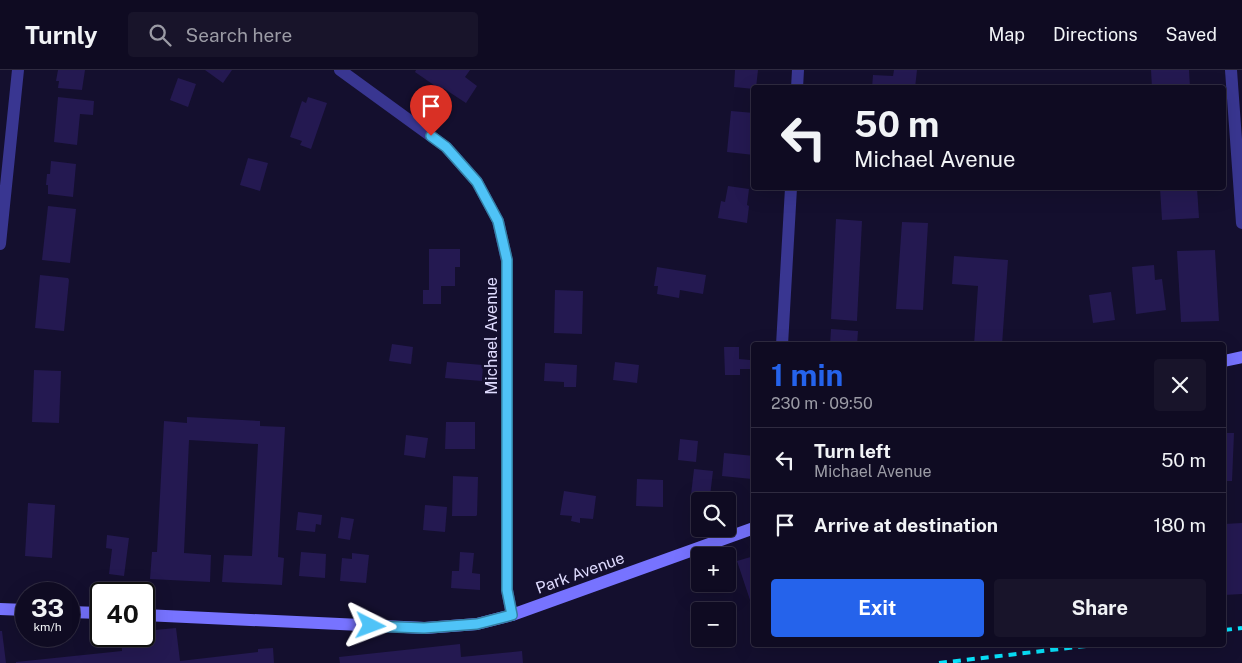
<!DOCTYPE html>
<html lang="en">
<head>
<meta charset="utf-8">
<style>
	:root { --surface:#0f0b22; --page:#18142a; --text:#f1f3f6; --muted:#9b9ba5; --line:#2f2b40; --accent:#2563eb }
	body { margin:0; font-family:"Public Sans",sans-serif; background:var(--page); color:var(--text); height:100vh; display:flex; flex-direction:column; font-size:19px; white-space:nowrap }
	* { box-sizing:border-box; margin:0 }
	p { font-size:16px; color:var(--muted) }
	.icon { flex:none; width:28px; height:28px; fill:none; stroke:currentColor; stroke-width:2; stroke-linecap:round; stroke-linejoin:round }
	.map { position:relative; flex:1; overflow:hidden }
	.details { position:absolute; left:751px; top:272px; width:475px; height:305px; display:flex; flex-direction:column; background:var(--surface); border-radius:5px; box-shadow:0 5px 20px #0002,0 0 0 1px var(--line) }
	.details>* { flex:none }
	.hud { position:absolute; left:751px; top:15px; width:475px; height:105px; border-radius:5px; box-shadow:0 5px 20px #0002,0 0 0 1px var(--line); background:#0f0b22; color:var(--text); overflow:hidden }
	.tools { position:absolute; left:691px; top:422px; display:grid; gap:10px }
	.tools a { display:grid; place-items:center; width:45px; height:45px; border-radius:5px; background:var(--surface); box-shadow:0 5px 20px #0002,0 0 0 1px var(--line); font-size:25px }
	.speed { position:absolute; left:15px; top:512px; display:flex; gap:10px; font-size:25px; font-weight:700; text-align:center }
	.speed>* { display:grid; place-content:center; width:65px; height:65px; border-radius:50%; background:var(--surface); box-shadow:0 5px 20px #0002,0 0 0 1px var(--line); line-height:1 }
	.speed small { font-size:12px; font-weight:400 }
	.speed .limit { border:2px solid #111; border-radius:8px; background:#fff; color:#111 }
	.pin { position:absolute; display:grid; place-items:center; width:42px; height:42px; color:#fff; margin:-51px -21px; border-radius:50% 50% 50% 0; rotate:-45deg; box-shadow:0 0 5px #0007 }
	.pin .icon { rotate:45deg }
	.me { position:absolute; width:55px; margin:-28px; rotate:93deg; stroke-linejoin:round; filter:drop-shadow(0 0 4px #0008) }
	.turn { display:flex; align-items:center; gap:18px; height:105px; padding:0 20px; font-size:22px }
	.turn .icon { width:65px; height:65px; stroke-width:2.5 }
	.turn b { display:block; font-size:35px; line-height:42px }
	.round { display:grid; place-items:center; flex:none; width:52px; height:52px; border-radius:5px; background:var(--page) }
	.summary { display:flex; align-items:center; justify-content:space-between; height:85px; padding:0 20px }
	h1 { font-size:30px; font-weight:700; line-height:38px; color:var(--accent) }
	.action { display:flex; gap:10px; margin-top:auto; padding:10px 20px }
	.action a { flex:1; height:58px; border-radius:5px; background:var(--accent); color:#fff; font-size:20px; font-weight:700; line-height:58px; text-align:center }
	.action a+a { background:var(--page); color:var(--text) }
	ul { padding:0; list-style:none }
	li { display:flex; align-items:center; gap:15px; height:65px; padding:0 20px; border-top:1px solid var(--line) }
	li div { flex:1 }
	li b { display:block; font-size:19px }
	li em { font-style:normal }
	header { display:flex; align-items:center; gap:30px; box-sizing:border-box; height:70px; padding:0 25px; background:var(--surface); border-bottom:1px solid var(--line) }
	header strong { font-size:24px }
	nav { display:flex; gap:28px; margin-inline-start:auto; font-size:18px }
	.search { width:350px; height:45px; background:var(--page); display:flex; align-items:center; gap:12px; box-sizing:border-box; padding:0 18px; border-radius:5px; color:var(--muted); font-size:19px }
	.map>svg:first-child { display:block }
	.building { fill:#241951 }
	.lines { fill:none; stroke-linecap:round; stroke-linejoin:round }
	.street { stroke:#393691; stroke-width:12 }
	.secondary { stroke:#7773ff; stroke-width:12 }
	.rail { stroke:#08e6ff; stroke-width:4; stroke-dasharray:8 6; stroke-linecap:butt }
	.route-casing { stroke:#337fa1; stroke-width:12 }
	.route { stroke:#4fc3f7; stroke-width:9 }
	.labels { text-anchor:middle; dominant-baseline:central; stroke-width:5; stroke-linejoin:round; paint-order:stroke }
	.street-label { font-size:16px; fill:#e0dcff; stroke:#140f2e }
</style>
</head>
<body>
<header>
<strong>Turnly</strong>
<div class="search"><svg class="icon" aria-label="search" viewBox="0 0 24 24"><circle cx="10" cy="10" r="6"/><path d="M15 15l6 6"/></svg>Search here</div>
<nav><a>Map</a><a>Directions</a><a>Saved</a></nav>
</header>
<div class="map">
<svg width="1242" height="593" viewBox="0 0 1242 593">
	<rect width="100%" height="100%" fill="#140f2e"/>
	<g class="building">
		<polygon points="58,0 85,0 82,20 58,18 59,11 56,11"/>
		<polygon points="205,0 232,0 223,13"/>
		<polygon points="416,0 470,0 465,7 477,16 466,33 443,18 441,20 415,2"/>
		<polygon points="735,0 758,0 756,18 754,18 754,19 734,17"/>
		<polygon points="894,0 917,0 915,18 872,18 873,5 893,6"/>
		<polygon points="1151,0 1189,0 1190,18 1152,18"/>
		<polygon points="178,8 196,14 188,37 170,30"/>
		<polygon points="58,27 94,31 93,45 80,44 77,75 54,72"/>
		<polygon points="308,27 327,33 311,79 300,75 302,71 290,67 302,31 306,33"/>
		<polygon points="731,41 754,43 754,85 727,82"/>
		<polygon points="248,88 268,93 260,121 240,115"/>
		<polygon points="51,91 76,94 73,127 48,124 48,115 46,115 47,104 50,104"/>
		<polygon points="728,116 749,119 747,135 749,136 747,153 718,148 721,131 725,132"/>
		<polygon points="1160,118 1197,118 1199,148 1162,150"/>
		<polygon points="48,136 76,139 70,193 42,190"/>
		<polygon points="836,149 862,151 857,251 831,249"/>
		<polygon points="902,152 928,153 923,240 896,239"/>
		<polygon points="429,179 460,179 460,197 455,197 455,216 441,216 441,234 423,234 423,220 429,220"/>
		<polygon points="1215,180 1219,251 1181,252 1177,181"/>
		<polygon points="954,186 1008,190 1002,275 974,275 978,216 952,214"/>
		<polygon points="1154,195 1155,210 1162,209 1166,240 1136,244 1132,197"/>
		<polygon points="657,197 706,205 703,224 680,220 679,228 657,224 658,216 654,216"/>
		<polygon points="40,205 68,208 69,210 64,261 35,258"/>
		<polygon points="555,220 583,221 582,264 554,263"/>
		<polygon points="1111,222 1115,250 1093,253 1089,225"/>
		<polygon points="831,259 858,261 857,275 830,275"/>
		<polygon points="392,274 413,277 411,294 389,291"/>
		<polygon points="724,277 739,277 739,289 750,290 750,299 740,299 740,305 725,305"/>
		<polygon points="447,292 483,295 482,311 445,308"/>
		<polygon points="615,292 639,295 637,313 613,310"/>
		<polygon points="545,293 577,295 576,317 564,317 564,312 544,311"/>
		<polygon points="34,300 61,301 59,353 32,352"/>
		<polygon points="187,347 260,351 260,356 285,357 278,487 284,488 282,515 222,512 224,485 252,486 258,374 189,370 184,483 211,485 210,512 150,509 152,482 157,482 164,351 187,353"/>
		<polygon points="446,352 475,352 475,379 445,379"/>
		<polygon points="1224,363 1234,363 1232,411 1224,411"/>
		<polygon points="406,365 428,368 425,388 404,385"/>
		<polygon points="680,369 698,371 696,392 678,390"/>
		<polygon points="724,383 754,386 752,409 722,406"/>
		<polygon points="694,399 713,401 710,426 706,427 706,431 695,432 696,425 691,425"/>
		<polygon points="453,406 478,407 477,445 476,446 452,446"/>
		<polygon points="637,409 663,410 663,437 636,436"/>
		<polygon points="564,421 596,426 593,449 580,448 580,453 571,451 572,446 560,445"/>
		<polygon points="28,433 55,435 52,488 25,486"/>
		<polygon points="425,435 447,437 445,462 423,460"/>
		<polygon points="298,442 322,445 321,455 316,454 315,462 296,460"/>
		<polygon points="341,447 354,449 350,470 338,468"/>
		<polygon points="1242,453 1242,524 1224,525 1224,454"/>
		<polygon points="107,465 129,468 124,506 109,504 112,479 106,478"/>
		<polygon points="301,482 326,484 325,508 299,506"/>
		<polygon points="460,482 474,483 472,503 480,504 480,520 451,518 452,501 459,501"/>
		<polygon points="352,483 369,485 366,513 340,511 342,488 352,489"/>
		<polygon points="754,486 754,539 753,539 737,491"/>
		<polygon points="176,558 180,591 258,582 258,579 273,578 274,593 16,593 16,592 122,581 121,566 144,566 144,561"/>
		<polygon points="0,561 2,561 6,593 0,593"/>
		<polygon points="460,574 461,587 522,581 523,593 340,593 339,587"/>
	</g>
	<g class="lines">
		<g class="street">
			<polyline points="340,0 446,77 477,112 498,151 507,191 507,520 512,545"/>
			<polyline points="1231,0 1242,153"/>
			<polyline points="797,18 798,0"/>
			<polyline points="0,174 18,0"/>
			<polyline points="782,275 791,118"/>
		</g>
		<g class="secondary">
			<polyline points="1224,291 1242,287"/>
			<polyline points="0,539 26,540"/>
			<polyline points="69,542 101,543"/>
			<polyline points="144,545 425,558 477,554 512,545 754,458"/>
		</g>
		<g class="rail">
			<polyline points="1224,560 1242,558"/>
			<polyline points="939,593 1094,575"/>
		</g>
	</g>
	<g class="lines">
		<g class="route-casing">
			<polyline id="route" points="371,556 424,558 477,554 512,545 507,520 507,190 498,151 477,112 446,77 431,66"/>
		</g>
		<use href="#route" class="route"/>
	</g>
	<g class="labels">
		<g class="street-label">
			<text transform="translate(491 266) rotate(-90)">Michael Avenue</text>
			<text transform="translate(580 503) rotate(-20)">Park Avenue</text>
		</g>
	</g>
</svg>
<div class="tools">
<a><svg class="icon" aria-label="search" viewBox="0 0 24 24"><circle cx="10" cy="10" r="6"/><path d="M15 15l6 6"/></svg></a>
<a>+</a>
<a>−</a>
</div>
<div class="speed"><div>33<small>km/h</small></div><div class="limit">40</div></div>
<div class="pin" style="left:431px;top:66px;background:#d93025"><svg class="icon" aria-label="arrive" viewBox="0 0 24 24"><path d="M6 21V4h12l-3 4 3 4H6"/></svg></div>
<svg class="me" style="left:371px;top:556px" viewBox="-20 -20 40 40"><path d="M0-17L14 15 0 8-14 15z" fill="#4fc3f7" stroke="#fff" stroke-width="4"/></svg>
<div class="hud">
<div class="turn"><svg class="icon" aria-label="left" viewBox="0 0 24 24"><path d="M17 20v-9H6M10 6l-5 5 5 5"/></svg><div><b>50 m</b>Michael Avenue</div></div>
</div>
<section class="details">
<div class="summary"><div><h1>1 min</h1><p>230 m · 09:50</p></div><a class="round"><svg class="icon" aria-label="close" viewBox="0 0 24 24"><path d="M6 6l12 12M18 6L6 18"/></svg></a></div>
<ul>
<li><svg class="icon" aria-label="left" viewBox="0 0 24 24"><path d="M17 20v-9H6M10 6l-5 5 5 5"/></svg><div><b>Turn left</b><p>Michael Avenue</p></div><em>50 m</em></li>
<li><svg class="icon" aria-label="arrive" viewBox="0 0 24 24"><path d="M6 21V4h12l-3 4 3 4H6"/></svg><div><b>Arrive at destination</b></div><em>180 m</em></li>
</ul>
<div class="action"><a>Exit</a><a>Share</a></div>
</section>
</div>
</body>
</html>
